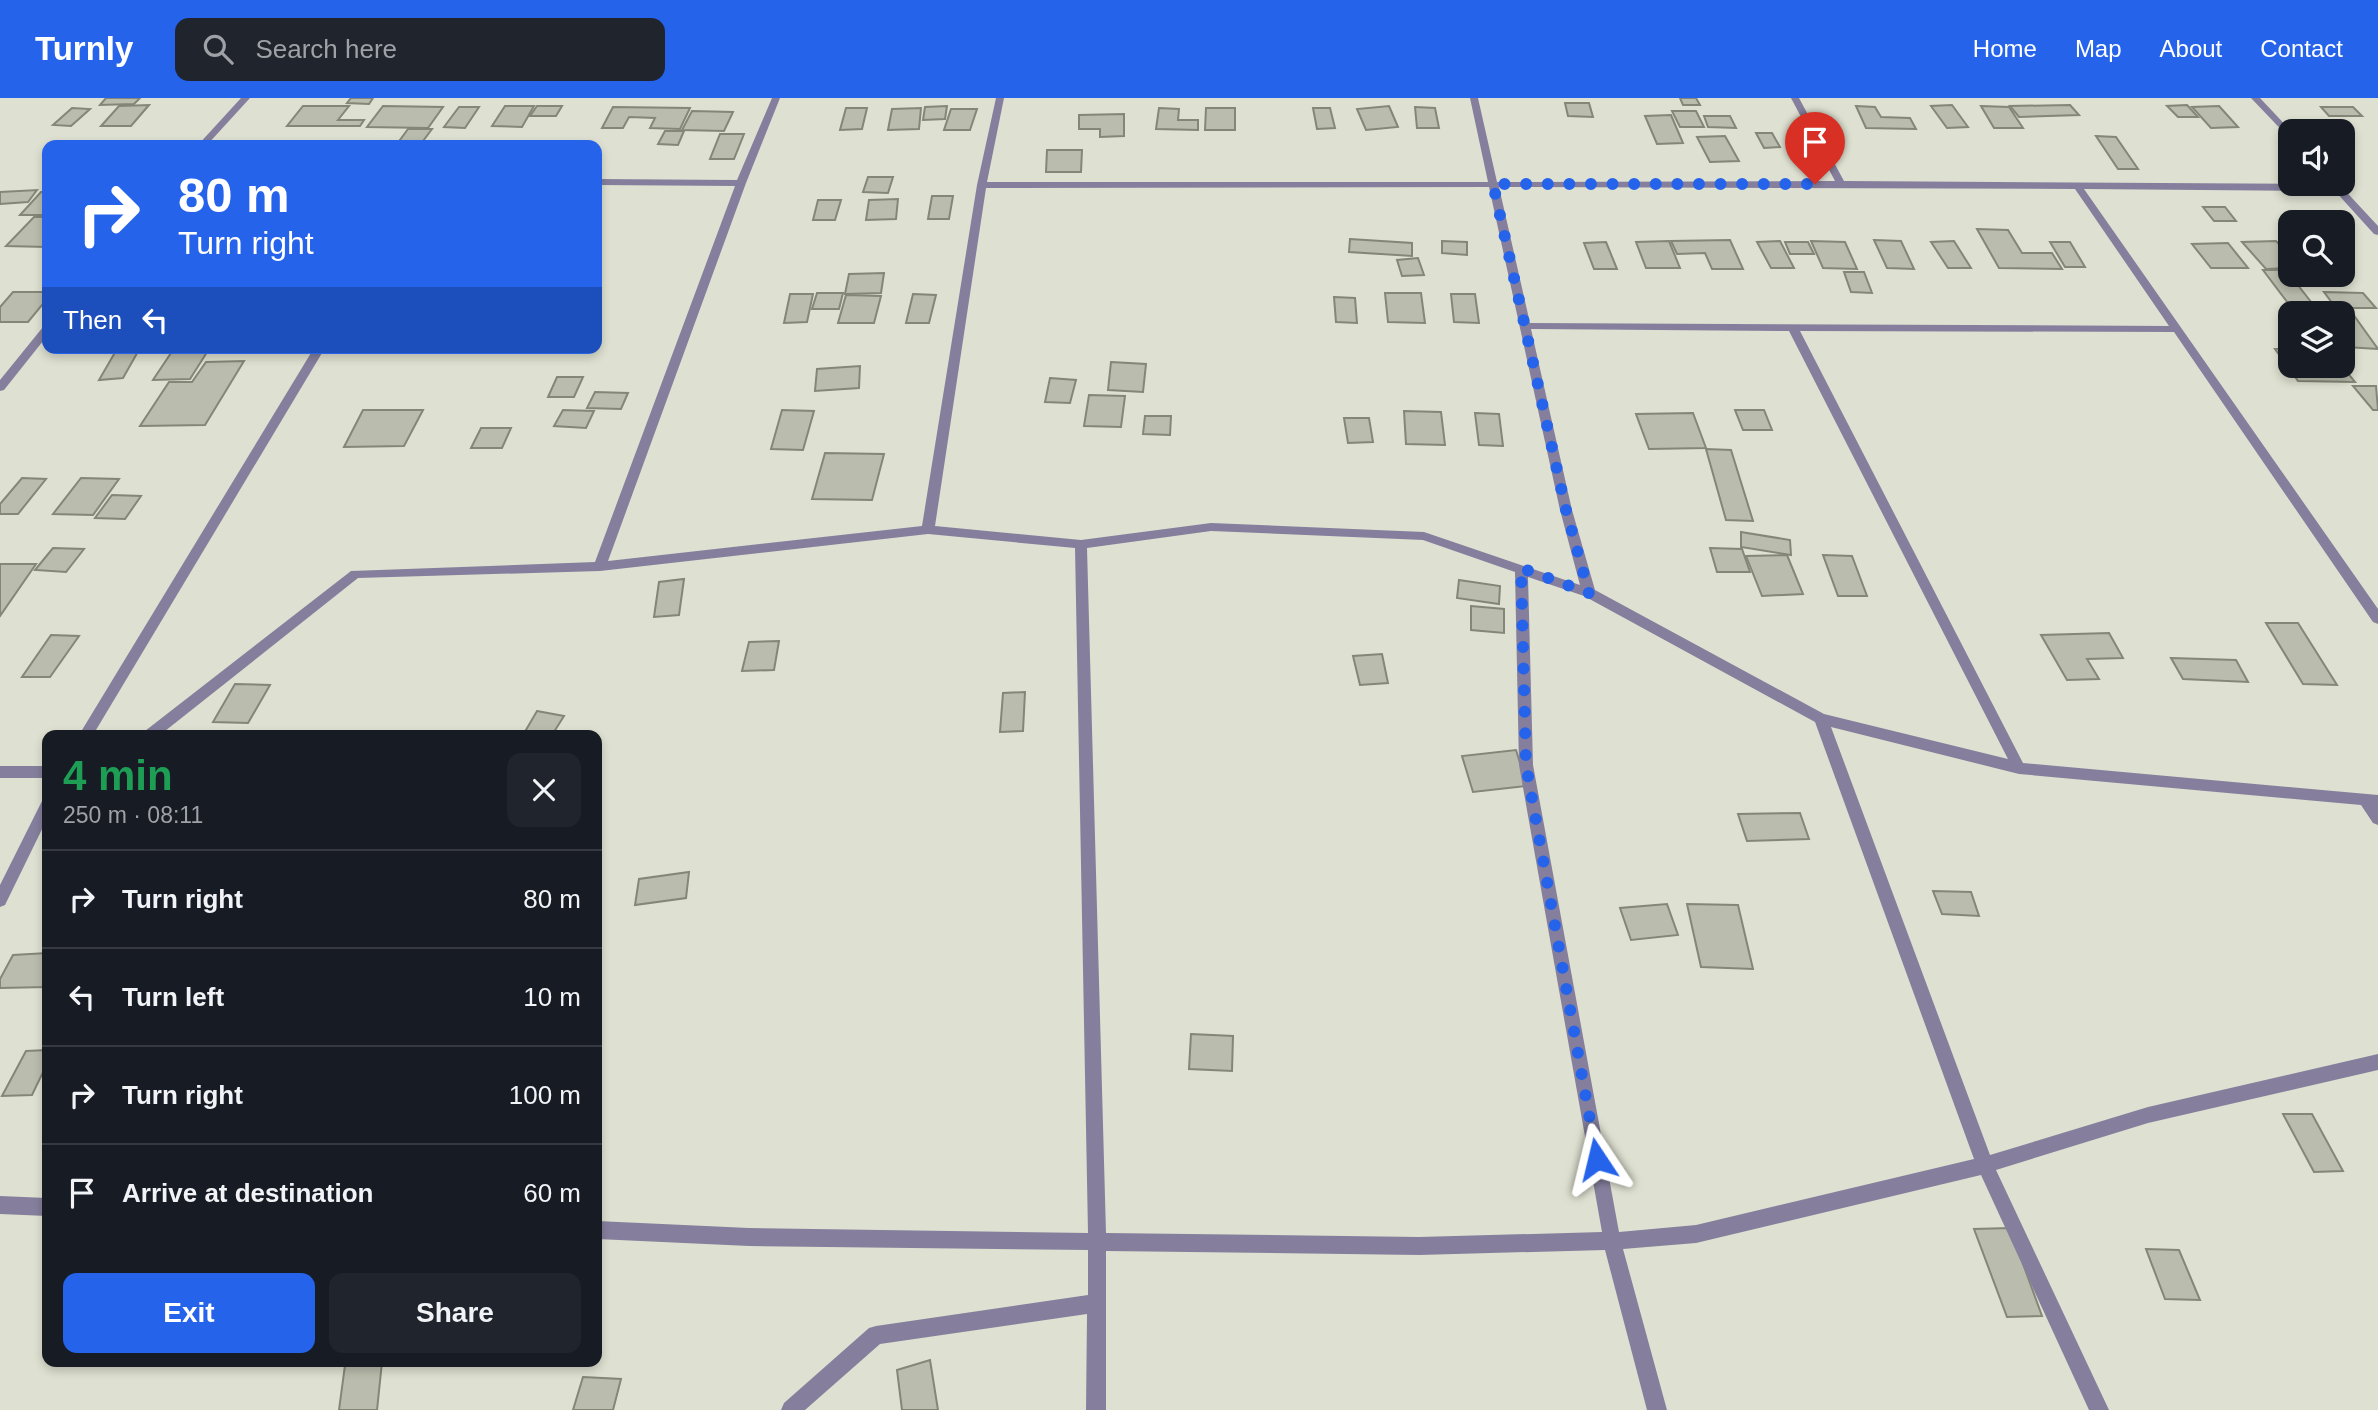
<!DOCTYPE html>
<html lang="en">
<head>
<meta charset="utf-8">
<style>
	:root { --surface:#171b24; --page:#20242c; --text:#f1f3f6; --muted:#9ea1a6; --line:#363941; --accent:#2563eb }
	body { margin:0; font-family:Helvetica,sans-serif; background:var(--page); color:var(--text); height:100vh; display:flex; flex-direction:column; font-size:26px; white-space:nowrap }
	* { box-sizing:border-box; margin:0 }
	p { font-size:23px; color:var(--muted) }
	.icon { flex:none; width:38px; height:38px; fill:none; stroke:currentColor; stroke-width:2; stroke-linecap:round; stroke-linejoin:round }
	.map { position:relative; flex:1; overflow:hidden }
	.drawer { position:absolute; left:42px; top:632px; width:560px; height:637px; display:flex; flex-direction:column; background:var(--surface); border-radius:14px; box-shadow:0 4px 10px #0003 }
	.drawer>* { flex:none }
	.guide { position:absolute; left:42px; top:42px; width:560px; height:214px; border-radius:14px; box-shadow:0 4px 10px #0003; background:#2563eb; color:#fff; overflow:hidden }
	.controls { position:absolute; left:2278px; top:21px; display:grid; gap:14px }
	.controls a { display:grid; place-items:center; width:77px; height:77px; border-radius:14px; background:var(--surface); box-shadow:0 4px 10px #0003; font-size:35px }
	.pin { position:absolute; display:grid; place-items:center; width:60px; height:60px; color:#fff; margin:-72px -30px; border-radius:50% 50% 50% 0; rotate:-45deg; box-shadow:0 0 7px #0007 }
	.pin .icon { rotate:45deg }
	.me { position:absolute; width:77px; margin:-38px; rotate:350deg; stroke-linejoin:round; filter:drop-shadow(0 0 5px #0008) }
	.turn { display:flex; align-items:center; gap:24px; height:147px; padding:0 21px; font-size:32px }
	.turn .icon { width:91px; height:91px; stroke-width:2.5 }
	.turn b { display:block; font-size:49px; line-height:60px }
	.then { display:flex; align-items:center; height:66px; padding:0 21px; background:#0003; gap:14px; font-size:26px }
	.round { display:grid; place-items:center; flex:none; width:74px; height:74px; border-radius:14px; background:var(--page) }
	.summary { display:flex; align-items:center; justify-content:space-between; height:119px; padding:0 21px }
	h1 { font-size:42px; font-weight:600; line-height:52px; color:#1e9e55 }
	.cta { display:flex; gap:14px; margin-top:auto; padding:14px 21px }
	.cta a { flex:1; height:80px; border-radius:14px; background:var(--accent); color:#fff; font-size:28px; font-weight:600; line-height:80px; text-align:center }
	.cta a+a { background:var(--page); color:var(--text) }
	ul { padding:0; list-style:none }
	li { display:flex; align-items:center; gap:21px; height:98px; padding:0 21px; border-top:2px solid var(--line) }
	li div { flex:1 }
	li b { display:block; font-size:26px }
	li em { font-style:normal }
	header { display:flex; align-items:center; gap:42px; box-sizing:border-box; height:98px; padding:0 35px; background:var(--accent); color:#fff }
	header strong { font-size:33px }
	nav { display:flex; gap:38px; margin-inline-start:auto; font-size:24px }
	.search { width:490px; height:63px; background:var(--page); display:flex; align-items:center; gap:18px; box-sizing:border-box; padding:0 24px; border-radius:14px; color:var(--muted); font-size:26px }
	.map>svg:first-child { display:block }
	.building { fill:#babdad; stroke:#848677; stroke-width:2 }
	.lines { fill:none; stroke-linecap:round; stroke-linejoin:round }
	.street { fill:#857f9d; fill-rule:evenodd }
	.route { stroke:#2563eb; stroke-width:12; stroke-dasharray:0 21.6 }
</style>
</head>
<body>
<header>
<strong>Turnly</strong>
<div class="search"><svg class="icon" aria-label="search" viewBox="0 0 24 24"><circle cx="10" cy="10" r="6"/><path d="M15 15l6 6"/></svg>Search here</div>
<nav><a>Home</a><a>Map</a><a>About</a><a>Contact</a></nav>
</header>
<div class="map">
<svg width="2378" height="1312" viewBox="0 0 2378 1312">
	<rect width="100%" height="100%" fill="#dee1d1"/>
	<g class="building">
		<polygon points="106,0 140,0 134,6 100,7"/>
		<polygon points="351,0 373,0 369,6 347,5"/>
		<polygon points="1680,0 1696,0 1700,7 1683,7"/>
		<polygon points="1565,5 1589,5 1593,19 1568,18"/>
		<polygon points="149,7 131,28 101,28 119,8"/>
		<polygon points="1952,7 1968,29 1947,30 1931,8"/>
		<polygon points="2070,7 2079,17 2019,19 2010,8"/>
		<polygon points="2187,7 2198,19 2178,19 2167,8"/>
		<polygon points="303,8 349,8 338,22 364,22 360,28 287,28"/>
		<polygon points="383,8 443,9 428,30 367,29"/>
		<polygon points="505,8 534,8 522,29 492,28"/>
		<polygon points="537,8 562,8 556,18 530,18"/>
		<polygon points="947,8 945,21 923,22 925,9"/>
		<polygon points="1389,8 1398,29 1366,32 1357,11"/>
		<polygon points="1856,8 1875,9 1881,19 1910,20 1916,31 1866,30"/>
		<polygon points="1981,8 2009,9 2023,30 1994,30"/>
		<polygon points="2219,8 2238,29 2211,30 2192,9"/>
		<polygon points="459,9 479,9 465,30 444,29"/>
		<polygon points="613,9 690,10 680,31 650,30 655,20 629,19 623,30 602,30"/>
		<polygon points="1415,9 1435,10 1439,30 1417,30"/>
		<polygon points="2321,9 2353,9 2362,18 2329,18"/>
		<polygon points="72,10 90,11 71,28 53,27"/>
		<polygon points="846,10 867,10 862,31 840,32"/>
		<polygon points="921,10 919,31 888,32 892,11"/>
		<polygon points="1159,10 1179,11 1178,22 1198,22 1198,32 1156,31"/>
		<polygon points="1206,10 1235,10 1235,32 1205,32"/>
		<polygon points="1313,10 1330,10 1335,30 1317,31"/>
		<polygon points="951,11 977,11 970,32 944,32"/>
		<polygon points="692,13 733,14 724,33 682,32"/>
		<polygon points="1672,13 1696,13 1704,29 1680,29"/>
		<polygon points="1124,16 1124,38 1100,39 1100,31 1079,31 1079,17"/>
		<polygon points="1671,17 1683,45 1657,46 1645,18"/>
		<polygon points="1704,18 1730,18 1736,30 1708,29"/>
		<polygon points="408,31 432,31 420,47 397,46"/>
		<polygon points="665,33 684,33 678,47 658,46"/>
		<polygon points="1756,35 1772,35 1780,49 1764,50"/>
		<polygon points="720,36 744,36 734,61 710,61"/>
		<polygon points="1725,38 1739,63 1710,64 1697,39"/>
		<polygon points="2096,38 2116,39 2138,71 2118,71"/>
		<polygon points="1047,52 1082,52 1081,74 1046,74"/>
		<polygon points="868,79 893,79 888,95 863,94"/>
		<polygon points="37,92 28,104 0,106 0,94"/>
		<polygon points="41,94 47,94 47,117 20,117"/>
		<polygon points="932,98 953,98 949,121 928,121"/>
		<polygon points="898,101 896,121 866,122 869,102"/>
		<polygon points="818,102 841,102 835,122 813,122"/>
		<polygon points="2203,109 2225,109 2236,123 2214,123"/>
		<polygon points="34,119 47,119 47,149 6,148"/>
		<polygon points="1977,131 2008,132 2022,155 2052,155 2062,171 1999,170"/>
		<polygon points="1350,141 1412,145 1412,158 1349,154"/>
		<polygon points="1730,142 1743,171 1712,171 1705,155 1677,156 1671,143"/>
		<polygon points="1874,142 1901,143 1914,171 1887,170"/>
		<polygon points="1442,143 1467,144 1467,157 1442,155"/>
		<polygon points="1669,143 1680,170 1646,170 1636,144"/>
		<polygon points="1780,143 1794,170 1771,170 1757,144"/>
		<polygon points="1811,143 1845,144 1857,171 1823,170"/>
		<polygon points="1954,143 1971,170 1948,170 1931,144"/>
		<polygon points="2276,143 2291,159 2291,170 2266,171 2242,144"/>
		<polygon points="1606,144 1617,171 1594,171 1584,145"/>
		<polygon points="1785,144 1808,144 1814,156 1790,156"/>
		<polygon points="2050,144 2070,144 2085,169 2065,169"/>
		<polygon points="2228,145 2248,170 2211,170 2192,146"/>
		<polygon points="1418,160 1424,177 1402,178 1397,162"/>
		<polygon points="2263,172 2286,172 2315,209 2291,209"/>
		<polygon points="1844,174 1864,174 1872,195 1851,194"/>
		<polygon points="884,175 881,195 845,196 849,176"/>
		<polygon points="13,194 47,194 47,201 28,224 0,224 0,209"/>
		<polygon points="2324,194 2363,195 2376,210 2336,210"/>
		<polygon points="817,195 843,195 839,211 812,211"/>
		<polygon points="1385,195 1421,195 1425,225 1388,224"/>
		<polygon points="790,196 813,196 807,224 784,225"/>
		<polygon points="913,196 936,197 929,225 906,225"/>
		<polygon points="1451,196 1475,196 1479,225 1454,224"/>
		<polygon points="846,197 881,198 874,225 838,225"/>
		<polygon points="1334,199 1355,200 1357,225 1336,224"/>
		<polygon points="2318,211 2350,212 2378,251 2346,249 2343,246 2343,215 2321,215"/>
		<polygon points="140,250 123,280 99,282 117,251"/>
		<polygon points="209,251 190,281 153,282 173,252"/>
		<polygon points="2275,251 2291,251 2291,268 2342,268 2355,284 2298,283"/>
		<polygon points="244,263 205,327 140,328 169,284 192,284 206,264"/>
		<polygon points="1111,264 1146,266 1143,294 1108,292"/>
		<polygon points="860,268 859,290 815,293 817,271"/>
		<polygon points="557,279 583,279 574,299 548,299"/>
		<polygon points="1050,280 1076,282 1070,305 1045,304"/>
		<polygon points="2353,288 2376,288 2378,312 2373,312"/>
		<polygon points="595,294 628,295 621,311 587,310"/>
		<polygon points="1089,297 1125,298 1121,329 1084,328"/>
		<polygon points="363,312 423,312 404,348 344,349"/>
		<polygon points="563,312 594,313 586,330 554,328"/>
		<polygon points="782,312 814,313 803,352 771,351"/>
		<polygon points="1735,312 1764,312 1772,332 1743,332"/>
		<polygon points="1404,313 1441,314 1445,347 1406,346"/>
		<polygon points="1475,315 1499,316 1503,348 1479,347"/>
		<polygon points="1693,315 1706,350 1649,351 1636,316"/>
		<polygon points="1145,318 1171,318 1170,337 1143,336"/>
		<polygon points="1344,320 1369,320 1373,344 1348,345"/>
		<polygon points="481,330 511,330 502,350 471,350"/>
		<polygon points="1706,351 1731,352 1753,423 1726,422"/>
		<polygon points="825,355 884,356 872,402 812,401"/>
		<polygon points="22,380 46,381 18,416 0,416 0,406"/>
		<polygon points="81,380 119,381 93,417 53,416"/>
		<polygon points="112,397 141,398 125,421 95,420"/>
		<polygon points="1741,434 1790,442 1791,457 1741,449"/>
		<polygon points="53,450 84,451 66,474 35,472"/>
		<polygon points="1710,450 1742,451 1750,474 1717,474"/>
		<polygon points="1787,457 1803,496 1762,498 1746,458"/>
		<polygon points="1823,457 1852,458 1867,498 1838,498"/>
		<polygon points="0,466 36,466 0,518"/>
		<polygon points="684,481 679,517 654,519 659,484"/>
		<polygon points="1459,482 1500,488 1499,506 1457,500"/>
		<polygon points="1471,508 1504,511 1504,535 1471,532"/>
		<polygon points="2266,525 2298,525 2337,587 2303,586"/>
		<polygon points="2109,535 2123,560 2087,561 2099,581 2067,582 2041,537"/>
		<polygon points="51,537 79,538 50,579 22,579"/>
		<polygon points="779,543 774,572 742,573 749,544"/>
		<polygon points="1382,556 1388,585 1360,587 1353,558"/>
		<polygon points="2171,560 2236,562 2248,584 2183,581"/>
		<polygon points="235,586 270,587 248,625 213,624"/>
		<polygon points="1025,594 1023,633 1000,634 1003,595"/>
		<polygon points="537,613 564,618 552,637 523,637"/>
		<polygon points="1516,652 1527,688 1473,694 1462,658"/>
		<polygon points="1800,715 1809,741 1747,743 1738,716"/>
		<polygon points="689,774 686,800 635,807 639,781"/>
		<polygon points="1933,793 1971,794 1979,818 1942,816"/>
		<polygon points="1667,806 1678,837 1631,842 1620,810"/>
		<polygon points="1687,806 1738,807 1753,871 1701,869"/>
		<polygon points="47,855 47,889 0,890 0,881 13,857"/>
		<polygon points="1191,936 1233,938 1232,973 1189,971"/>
		<polygon points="47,952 47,966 32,997 2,998 26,953"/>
		<polygon points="2283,1016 2312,1016 2343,1073 2314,1074"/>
		<polygon points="2010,1130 2042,1218 2007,1219 1974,1131"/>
		<polygon points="2146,1151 2179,1152 2200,1202 2165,1201"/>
		<polygon points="930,1262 938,1312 902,1312 897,1272"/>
		<polygon points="357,1264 382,1264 377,1312 339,1312 345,1267"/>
		<polygon points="583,1279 621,1281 613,1312 573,1312"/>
	</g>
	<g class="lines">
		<g class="street">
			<polygon points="241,0 250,0 207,47 198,47"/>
			<path d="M772,0H780L746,85L608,463L922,428L977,87L996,0H1004L987,84H1488L1470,0H1478L1497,84L1835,83L1791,0H1799L1844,83L2339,86L2378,128V137L2374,136L2335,93L2084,91L2378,511V526L2373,524L2174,234L1800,233L2023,665L2378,697V727L2373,725L2361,707L2019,676L1831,629L1990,1057L2148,1009L2378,956V972L2148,1025L1996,1072L2109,1312H2089L1981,1077L1696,1145L1623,1151L1667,1312H1647L1605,1152L1419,1157L1106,1153V1312H1086L1087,1216L880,1246L805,1312H781L784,1305L869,1230L876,1228L1088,1197V1152L749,1148L597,1141V1123L749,1130L1088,1135L1075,450L928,436L600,473L358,480L160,637H143L145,633L351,473L595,464L735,88L597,87V81L737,82ZM1489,89L1560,412L1580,487L1424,434L1211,425L1081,442L935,428L986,90ZM1499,89L2075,91L2169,228L1530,225ZM1531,231L1789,233L2008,661L1824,616L1595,492L1572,412ZM1211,433L1423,442L1515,474L1519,667L1602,1134L1419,1139L1106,1135L1087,450ZM1528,479L1584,498L1815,624L1974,1061L1696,1127L1619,1134L1533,667Z"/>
			<polygon points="2251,0 2260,0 2291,33 2291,42"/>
			<polygon points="47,228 47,238 4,292 0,293 0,282 43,229"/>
			<polygon points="314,250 325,250 93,637 79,637"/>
			<rect x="0" y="668" width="47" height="12"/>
			<polygon points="47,701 47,721 5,807 0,809 0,787 42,703"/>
			<polygon points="0,1098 47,1100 47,1118 0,1116"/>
		</g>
	</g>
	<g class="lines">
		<polyline class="route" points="1597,1061 1526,667 1521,470 1589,495 1566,412 1493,86 1815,86"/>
	</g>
</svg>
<div class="controls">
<a><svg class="icon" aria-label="sound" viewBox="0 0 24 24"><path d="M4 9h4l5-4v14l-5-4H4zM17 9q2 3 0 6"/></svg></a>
<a><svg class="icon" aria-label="search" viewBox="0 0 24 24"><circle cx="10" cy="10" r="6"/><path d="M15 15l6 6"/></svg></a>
<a><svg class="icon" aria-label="layers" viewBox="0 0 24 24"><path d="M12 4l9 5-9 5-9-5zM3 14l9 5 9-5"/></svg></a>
</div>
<div class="pin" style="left:1815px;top:86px;background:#d93025"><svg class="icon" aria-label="arrive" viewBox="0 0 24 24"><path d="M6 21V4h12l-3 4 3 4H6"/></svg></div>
<svg class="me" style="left:1597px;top:1061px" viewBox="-20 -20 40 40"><path d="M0-17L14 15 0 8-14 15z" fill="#2563eb" stroke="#fff" stroke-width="4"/></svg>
<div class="guide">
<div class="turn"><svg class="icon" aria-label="right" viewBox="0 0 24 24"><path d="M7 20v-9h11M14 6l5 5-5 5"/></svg><div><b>80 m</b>Turn right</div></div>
<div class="then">Then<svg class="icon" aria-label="left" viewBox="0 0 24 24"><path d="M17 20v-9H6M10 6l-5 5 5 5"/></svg></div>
</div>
<section class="drawer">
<div class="summary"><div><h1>4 min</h1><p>250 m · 08:11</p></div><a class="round"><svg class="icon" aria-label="close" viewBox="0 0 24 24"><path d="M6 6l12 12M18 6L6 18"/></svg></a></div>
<ul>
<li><svg class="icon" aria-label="right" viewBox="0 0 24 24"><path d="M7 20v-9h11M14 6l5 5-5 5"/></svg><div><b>Turn right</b></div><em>80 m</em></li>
<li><svg class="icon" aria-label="left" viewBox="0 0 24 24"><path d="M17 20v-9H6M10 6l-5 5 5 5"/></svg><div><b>Turn left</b></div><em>10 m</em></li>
<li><svg class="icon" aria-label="right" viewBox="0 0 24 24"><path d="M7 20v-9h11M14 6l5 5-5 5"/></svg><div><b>Turn right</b></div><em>100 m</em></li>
<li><svg class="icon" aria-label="arrive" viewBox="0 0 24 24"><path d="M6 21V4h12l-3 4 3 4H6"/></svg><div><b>Arrive at destination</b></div><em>60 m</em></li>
</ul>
<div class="cta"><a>Exit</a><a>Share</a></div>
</section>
</div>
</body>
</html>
